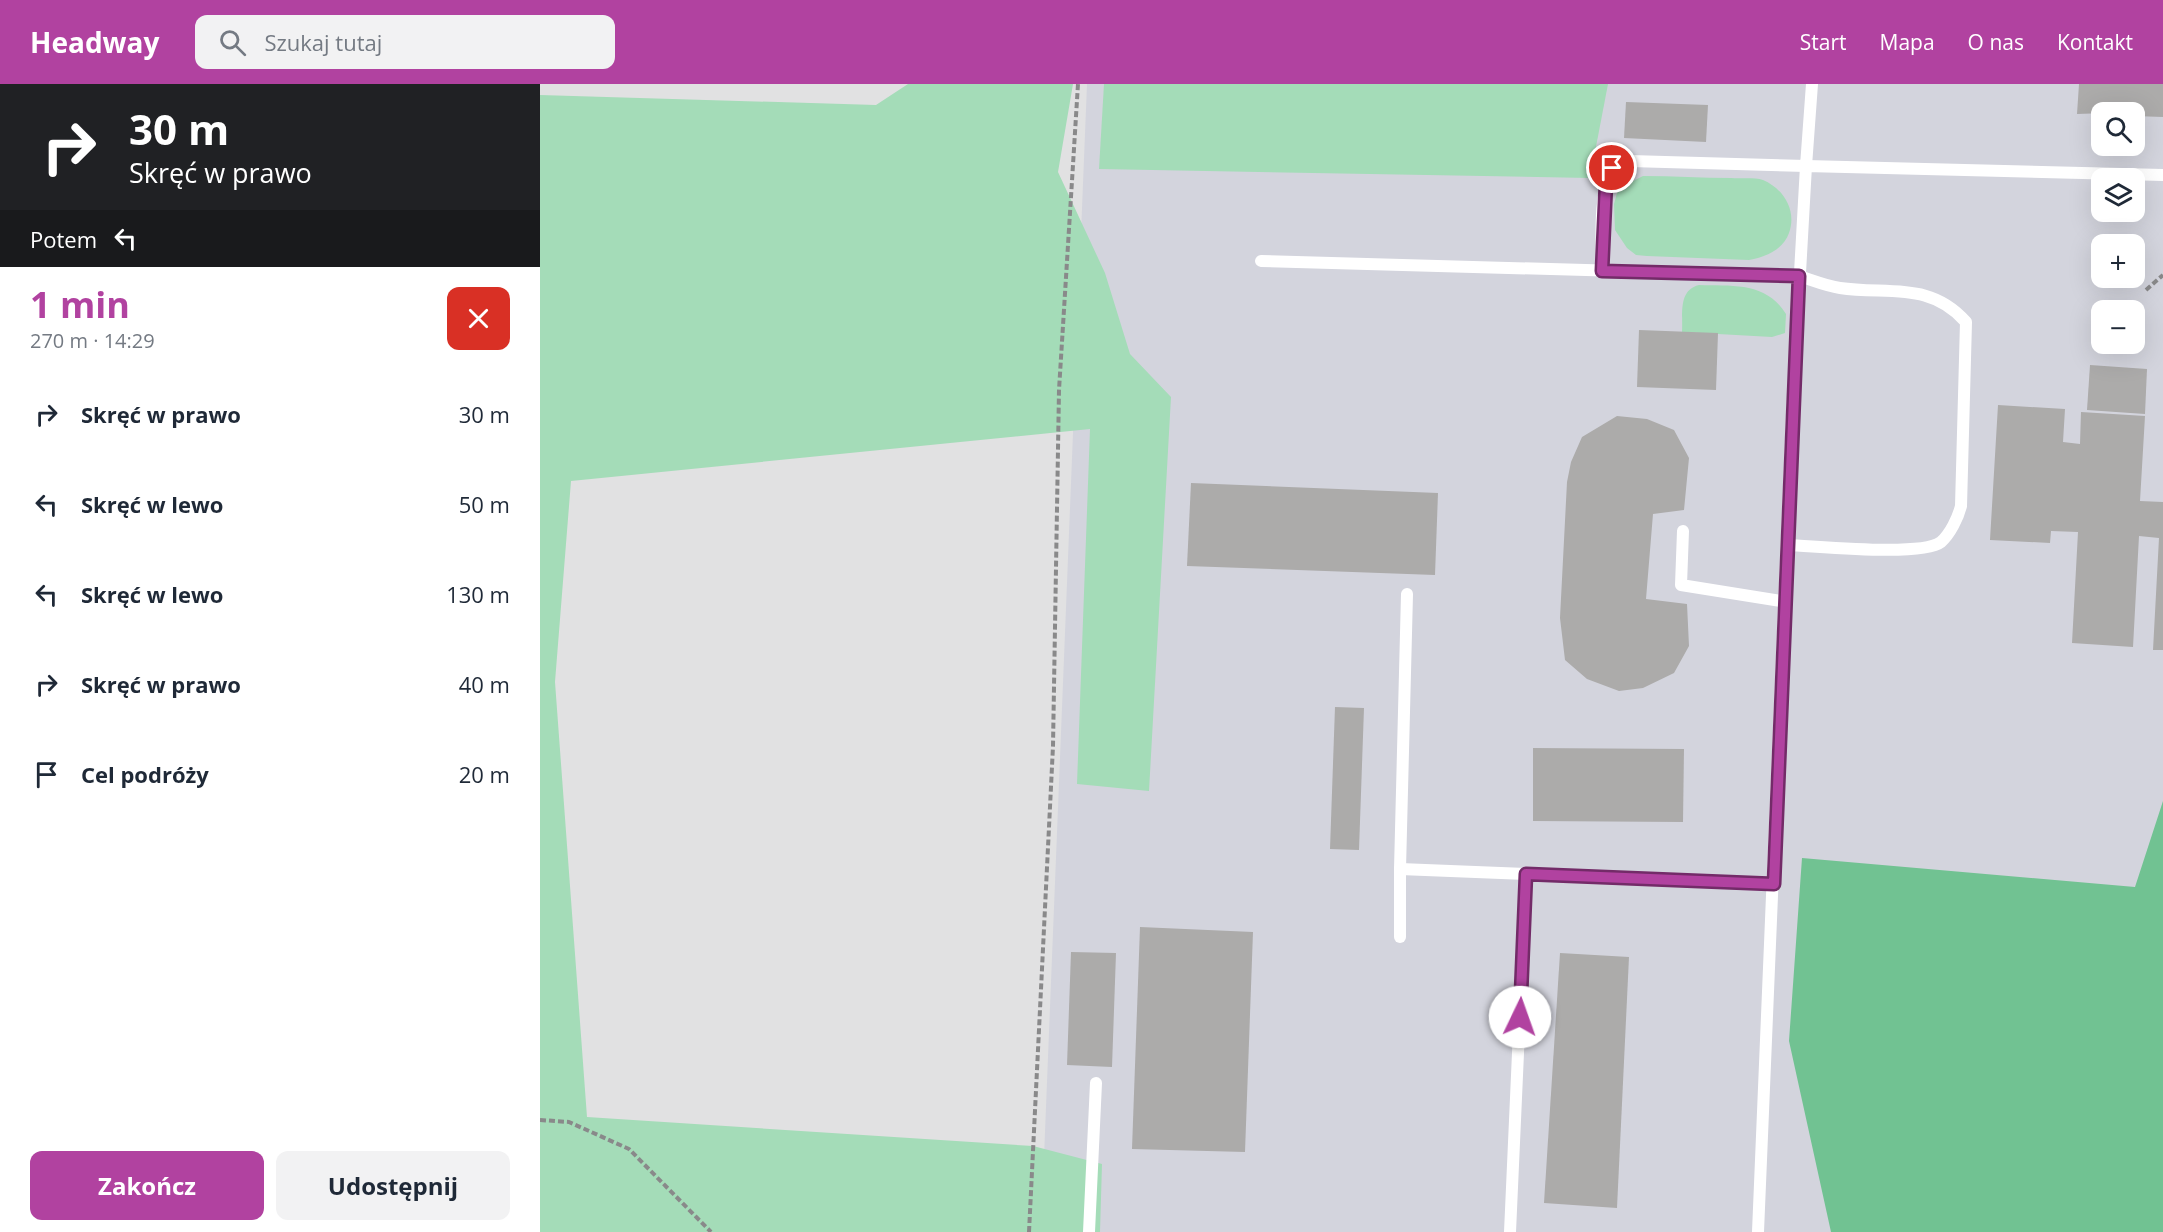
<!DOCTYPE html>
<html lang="pl">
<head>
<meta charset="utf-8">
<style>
	:root { --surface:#fff; --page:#f2f2f3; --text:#1f2937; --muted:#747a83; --accent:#b142a0 }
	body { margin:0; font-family:"Open Sans",sans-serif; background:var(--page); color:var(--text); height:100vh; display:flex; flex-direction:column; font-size:22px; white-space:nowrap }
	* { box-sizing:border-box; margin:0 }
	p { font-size:20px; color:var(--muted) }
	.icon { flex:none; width:33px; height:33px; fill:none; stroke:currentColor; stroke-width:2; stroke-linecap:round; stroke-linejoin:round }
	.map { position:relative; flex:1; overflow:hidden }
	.details { display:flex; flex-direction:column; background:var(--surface); width:540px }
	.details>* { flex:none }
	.top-card { background:#202124; color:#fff; overflow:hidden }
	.controls { position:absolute; left:1551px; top:18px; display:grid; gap:12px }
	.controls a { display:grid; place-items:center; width:54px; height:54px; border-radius:12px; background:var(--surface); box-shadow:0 6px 24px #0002; font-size:30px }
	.pin { position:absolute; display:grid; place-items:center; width:51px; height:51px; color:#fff; margin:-26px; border:3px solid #fff; border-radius:50%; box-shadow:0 2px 6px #0007 }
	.me { position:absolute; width:66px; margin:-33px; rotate:3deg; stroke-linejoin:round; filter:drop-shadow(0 0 4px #0008) }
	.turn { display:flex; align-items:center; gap:21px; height:126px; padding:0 30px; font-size:27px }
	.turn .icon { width:78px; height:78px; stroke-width:2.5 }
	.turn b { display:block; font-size:42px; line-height:51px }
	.then { display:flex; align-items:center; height:57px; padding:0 30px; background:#0003; gap:12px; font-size:22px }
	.round { display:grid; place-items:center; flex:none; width:63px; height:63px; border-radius:12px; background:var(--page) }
	.summary { display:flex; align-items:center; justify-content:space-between; height:102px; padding:0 30px }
	h1 { font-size:36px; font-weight:700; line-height:45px; color:var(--accent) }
	.action { display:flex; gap:12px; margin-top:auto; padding:12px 30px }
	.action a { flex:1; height:69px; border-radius:12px; background:var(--accent); color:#fff; font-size:24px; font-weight:700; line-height:69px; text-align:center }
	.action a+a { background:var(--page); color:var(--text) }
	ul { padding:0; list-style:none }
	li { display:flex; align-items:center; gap:18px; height:90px; padding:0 30px }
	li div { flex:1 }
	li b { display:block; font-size:22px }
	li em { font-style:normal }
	header { display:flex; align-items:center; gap:36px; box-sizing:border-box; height:84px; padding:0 30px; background:var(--accent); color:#fff }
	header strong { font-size:28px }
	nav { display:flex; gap:33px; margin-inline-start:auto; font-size:21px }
	.search { width:420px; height:54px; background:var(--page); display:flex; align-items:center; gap:15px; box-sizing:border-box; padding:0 21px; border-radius:12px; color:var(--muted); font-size:22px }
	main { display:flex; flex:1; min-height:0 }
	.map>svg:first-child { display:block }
	.built { fill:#d3d4dd; fill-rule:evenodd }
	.green { fill:#a4dcb8 }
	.forest { fill:#71c292 }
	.building { fill:#acabaa }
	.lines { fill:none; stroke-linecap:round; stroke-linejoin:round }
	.path { stroke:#89898a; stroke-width:4; stroke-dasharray:6 3; stroke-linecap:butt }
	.service { stroke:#fff; stroke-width:12 }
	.route-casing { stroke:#732b68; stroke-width:15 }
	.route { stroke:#b142a0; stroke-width:10 }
</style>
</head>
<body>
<header>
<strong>Headway</strong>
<div class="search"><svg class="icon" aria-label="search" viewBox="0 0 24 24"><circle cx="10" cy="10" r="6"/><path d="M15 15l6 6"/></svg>Szukaj tutaj</div>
<nav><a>Start</a><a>Mapa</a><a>O nas</a><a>Kontakt</a></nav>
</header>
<main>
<section class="details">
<div class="top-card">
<div class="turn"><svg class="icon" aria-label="right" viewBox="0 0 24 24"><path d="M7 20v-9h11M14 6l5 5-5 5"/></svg><div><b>30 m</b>Skręć w prawo</div></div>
<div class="then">Potem<svg class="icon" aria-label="left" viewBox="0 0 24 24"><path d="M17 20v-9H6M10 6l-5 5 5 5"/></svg></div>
</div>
<div class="summary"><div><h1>1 min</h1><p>270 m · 14:29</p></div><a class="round" style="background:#d93025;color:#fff"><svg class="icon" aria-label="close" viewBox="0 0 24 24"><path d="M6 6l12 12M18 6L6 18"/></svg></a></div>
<ul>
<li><svg class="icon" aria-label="right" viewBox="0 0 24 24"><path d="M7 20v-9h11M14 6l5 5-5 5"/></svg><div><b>Skręć w prawo</b></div><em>30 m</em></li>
<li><svg class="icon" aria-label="left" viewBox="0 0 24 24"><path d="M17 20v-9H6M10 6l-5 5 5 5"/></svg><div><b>Skręć w lewo</b></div><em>50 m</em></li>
<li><svg class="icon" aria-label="left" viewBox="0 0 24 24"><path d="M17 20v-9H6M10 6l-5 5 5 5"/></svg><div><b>Skręć w lewo</b></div><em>130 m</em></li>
<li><svg class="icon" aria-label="right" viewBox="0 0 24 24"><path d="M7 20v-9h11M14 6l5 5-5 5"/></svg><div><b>Skręć w prawo</b></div><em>40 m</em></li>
<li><svg class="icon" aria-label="arrive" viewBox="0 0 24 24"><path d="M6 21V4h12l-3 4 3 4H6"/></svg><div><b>Cel podróży</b></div><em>20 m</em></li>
</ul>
<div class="action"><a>Zakończ</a><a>Udostępnij</a></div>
</section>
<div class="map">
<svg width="1623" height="1148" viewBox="0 0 1623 1148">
	<rect width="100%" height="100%" fill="#e1e1e2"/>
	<path class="built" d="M547,0H1623V1148H501ZM1562,28H1594V62H1562ZM1562,94H1594V128H1562ZM1562,160H1594V194H1562ZM1562,226H1594V260H1562Z"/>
	<g class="green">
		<polygon points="368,0 533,0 518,88 565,189 590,270 631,313 609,707 537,700 550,345 31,397 15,598 47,1033 493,1062 562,1080 560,1148 0,1148 0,11 336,21"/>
		<polygon points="564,0 1068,0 1050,94 559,85"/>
		<path d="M1103,92C1133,92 1162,94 1191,94C1201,95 1214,93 1223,96C1244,105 1257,127 1249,149C1243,166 1225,173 1209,176L1107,172L1096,171L1087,164L1075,146L1074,120L1077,109L1085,101Z"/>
		<path d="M1159,201C1194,202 1226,198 1246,230L1245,249L1232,253L1142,248C1143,230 1138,206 1159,201Z"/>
	</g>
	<polygon class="forest" points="1623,717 1623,1148 1291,1148 1249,957 1262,774 1595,803"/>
	<g class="building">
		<polygon points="1539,0 1623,0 1623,33 1594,32 1594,28 1537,30"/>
		<polygon points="1086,18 1168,21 1166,58 1084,54"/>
		<polygon points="1099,246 1178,249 1176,306 1097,303"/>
		<polygon points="1550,281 1607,285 1605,330 1547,326"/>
		<polygon points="1458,321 1525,325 1523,358 1540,360 1541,328 1605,332 1600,417 1623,418 1623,566 1613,566 1619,454 1599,452 1593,563 1532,559 1538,448 1511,447 1510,459 1450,456"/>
		<polygon points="1077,332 1107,335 1134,346 1149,374 1144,426 1113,430 1106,515 1147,520 1149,562 1134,589 1103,604 1079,607 1047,595 1025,576 1020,534 1027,398 1031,378 1042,353"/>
		<polygon points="651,399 898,409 895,491 647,482"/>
		<polygon points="795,623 824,624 819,766 790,765"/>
		<polygon points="993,664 1144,665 1143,738 993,737"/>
		<polygon points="600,843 713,848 705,1068 592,1065"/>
		<polygon points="531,868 576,869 572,983 527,981"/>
		<polygon points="1020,869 1089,873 1077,1124 1004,1119"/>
	</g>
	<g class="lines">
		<g class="path">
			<polyline points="1606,206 1623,191"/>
			<polyline points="0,1036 29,1038 89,1065 171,1148"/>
			<polyline points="489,1148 513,662 519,306 538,0"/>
		</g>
		<g class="service">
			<path d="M721,177L1259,192C1272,196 1286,202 1300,204C1348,211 1390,197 1426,238L1421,422C1418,434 1410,450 1401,458C1382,473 1277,462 1248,461"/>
			<path d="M1062,187C1062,153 1058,116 1072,84L1090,77L1266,82L1272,0"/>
			<polyline points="1143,447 1141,501 1247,518"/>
			<polyline points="867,510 860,785 1234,800"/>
			<polyline points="860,853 860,785"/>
			<polyline points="549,1148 556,999"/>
			<polyline points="970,1148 986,790"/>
			<polyline points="1218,1148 1252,331 1266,82 1623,91"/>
		</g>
	</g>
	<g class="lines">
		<g class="route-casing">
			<polyline id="route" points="980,933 986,790 1234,800 1259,192 1062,187 1066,99 1072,84"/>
		</g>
		<use href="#route" class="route"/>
	</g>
</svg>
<div class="controls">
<a><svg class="icon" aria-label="search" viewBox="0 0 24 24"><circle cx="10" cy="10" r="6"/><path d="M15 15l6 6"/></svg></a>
<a><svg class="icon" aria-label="layers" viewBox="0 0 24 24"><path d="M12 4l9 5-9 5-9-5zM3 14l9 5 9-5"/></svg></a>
<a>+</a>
<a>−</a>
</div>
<div class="pin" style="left:1072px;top:84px;background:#d93025"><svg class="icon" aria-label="arrive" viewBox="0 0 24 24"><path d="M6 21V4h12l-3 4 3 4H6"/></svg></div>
<svg class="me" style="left:980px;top:933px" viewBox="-20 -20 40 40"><circle r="19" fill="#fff"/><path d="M0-13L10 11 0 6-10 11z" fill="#b142a0"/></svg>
</div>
</main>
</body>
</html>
